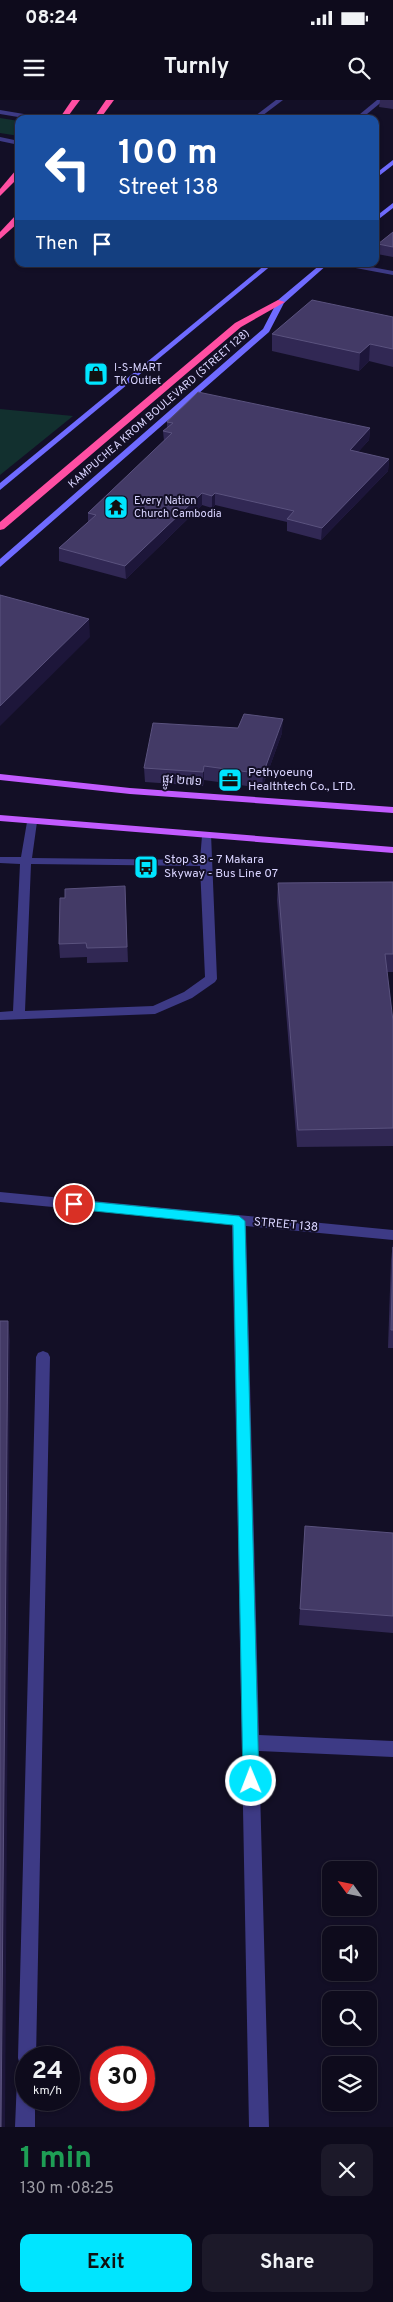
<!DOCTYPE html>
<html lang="en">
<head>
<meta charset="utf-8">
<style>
	:root { --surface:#0e0b1c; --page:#1c1929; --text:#f1f3f6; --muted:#9b9ba3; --line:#2e2b3b; --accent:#00e5ff }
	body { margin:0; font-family:Overpass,"Noto Sans Khmer",sans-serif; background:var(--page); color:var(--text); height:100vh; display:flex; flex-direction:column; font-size:19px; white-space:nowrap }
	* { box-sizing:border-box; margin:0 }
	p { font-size:16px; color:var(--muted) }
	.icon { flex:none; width:28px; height:28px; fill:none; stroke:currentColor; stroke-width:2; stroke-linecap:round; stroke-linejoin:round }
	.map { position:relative; height:2027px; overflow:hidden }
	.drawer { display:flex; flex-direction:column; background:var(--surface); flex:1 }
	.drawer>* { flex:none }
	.guide { position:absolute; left:15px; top:15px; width:364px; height:152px; border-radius:10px; box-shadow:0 1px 4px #0004,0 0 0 1px var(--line); background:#1a4fa0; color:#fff; overflow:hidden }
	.needle { width:32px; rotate:303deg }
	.buttons { position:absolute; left:322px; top:1761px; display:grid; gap:10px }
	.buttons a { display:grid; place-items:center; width:55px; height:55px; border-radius:10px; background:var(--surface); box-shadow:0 1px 4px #0004,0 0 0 1px var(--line); font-size:25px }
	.speed { position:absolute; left:15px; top:1946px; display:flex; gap:10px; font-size:25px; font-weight:700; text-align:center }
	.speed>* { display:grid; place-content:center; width:65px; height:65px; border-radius:50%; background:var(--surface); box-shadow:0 1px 4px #0004,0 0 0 1px var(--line); line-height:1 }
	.speed small { font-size:12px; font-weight:400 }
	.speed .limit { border:8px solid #d22; background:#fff; color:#111 }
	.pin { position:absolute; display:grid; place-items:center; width:42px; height:42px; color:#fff; margin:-21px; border:2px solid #fff; border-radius:50%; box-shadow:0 1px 5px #0007 }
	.me { position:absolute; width:55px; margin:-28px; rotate:359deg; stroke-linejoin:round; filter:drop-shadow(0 0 4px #0008) }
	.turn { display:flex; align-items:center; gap:18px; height:105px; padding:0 20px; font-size:22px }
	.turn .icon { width:65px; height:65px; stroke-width:2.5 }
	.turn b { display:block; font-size:35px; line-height:42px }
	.then { display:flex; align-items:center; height:48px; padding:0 20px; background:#0003; gap:10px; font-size:19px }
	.round { display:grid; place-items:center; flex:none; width:52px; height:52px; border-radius:10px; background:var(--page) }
	.headline { display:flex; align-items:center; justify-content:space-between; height:85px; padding:0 20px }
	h1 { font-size:30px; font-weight:700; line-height:38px; color:#1e9e55 }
	.primary-button { display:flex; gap:10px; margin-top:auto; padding:10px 20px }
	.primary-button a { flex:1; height:58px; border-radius:10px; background:var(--accent); color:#111; font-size:20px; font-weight:700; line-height:58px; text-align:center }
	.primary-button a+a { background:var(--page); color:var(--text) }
	.status { display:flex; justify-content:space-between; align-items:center; height:35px; padding:0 25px; background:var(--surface); direction:ltr }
	.status svg { height:14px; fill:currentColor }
	header { display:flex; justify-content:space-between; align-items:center; height:65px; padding:0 20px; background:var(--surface); font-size:22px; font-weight:700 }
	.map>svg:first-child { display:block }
	.green { fill:#12302f }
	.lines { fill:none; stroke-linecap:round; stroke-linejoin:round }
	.lane { fill:#3d3a85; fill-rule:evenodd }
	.street { fill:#3d3a85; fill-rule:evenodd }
	.secondary { fill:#6f6bff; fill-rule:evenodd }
	.primary { fill:#c25bff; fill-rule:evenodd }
	.highway { fill:#ff4fa3; fill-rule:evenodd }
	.wall { fill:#312854 }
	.shaded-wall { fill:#1d163a }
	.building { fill:#433a66; stroke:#5a527e }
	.route { fill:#00e5ff; stroke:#0095a6 }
	.labels { text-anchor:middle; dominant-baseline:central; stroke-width:4; stroke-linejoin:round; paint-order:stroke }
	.far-poi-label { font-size:11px; fill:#d9d4ff; stroke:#130f26; text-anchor:start }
	.far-street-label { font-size:11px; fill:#d9d4ff; stroke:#130f26 }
	.poi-label { font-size:12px; fill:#d9d4ff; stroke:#130f26; text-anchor:start }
	.street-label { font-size:12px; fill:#d9d4ff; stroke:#130f26 }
</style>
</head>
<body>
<div class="status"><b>08:24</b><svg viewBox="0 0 49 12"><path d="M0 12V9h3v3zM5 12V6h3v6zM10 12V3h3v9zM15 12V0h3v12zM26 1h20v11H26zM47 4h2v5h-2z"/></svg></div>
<header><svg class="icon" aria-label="menu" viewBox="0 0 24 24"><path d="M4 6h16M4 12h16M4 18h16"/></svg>Turnly<svg class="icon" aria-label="search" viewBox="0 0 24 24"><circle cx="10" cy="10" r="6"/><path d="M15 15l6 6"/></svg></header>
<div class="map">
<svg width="393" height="2027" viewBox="0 0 393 2027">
	<rect width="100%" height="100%" fill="#130f26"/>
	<g class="green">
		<polygon points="0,18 19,21 19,36 0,33"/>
		<polygon points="0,309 73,316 0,375"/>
	</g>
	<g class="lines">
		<g class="lane">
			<polygon points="377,0 384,0 361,19 354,19"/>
			<polygon points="0,10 42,17 45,19 30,19 0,14"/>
			<polygon points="0,37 19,41 19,45 0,41"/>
			<path d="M32,719L37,722L32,758L200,760L202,736L203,734H211L217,879L215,882L192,898L155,914L0,920V912L13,911L20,764L0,763V757H21L27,722ZM31,764L200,766L205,877L184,892L153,906L25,911Z"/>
			<polygon points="43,1251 48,1253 50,1257 36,1958 26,1958 26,1967 20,1965 18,1958 36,1257 38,1253"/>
			<polygon points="26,1970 26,2000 35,2000 35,2027 15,2027 17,1979 19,1972"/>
		</g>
		<g class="street">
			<polygon points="276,0 283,0 258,19 251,19"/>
			<polygon points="342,164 355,164 393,171 393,175 345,166"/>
			<polygon points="0,1092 393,1130 393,1140 246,1126 259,1635 393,1641 393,1657 259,1651 269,2027 249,2027 232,1124 0,1102"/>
		</g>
		<g class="secondary">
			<polygon points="393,60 393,65 375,79 375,74"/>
			<polygon points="393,103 393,108 375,122 375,117"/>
			<polygon points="266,164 273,164 0,390 0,383"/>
			<polygon points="321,164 328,164 284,203 269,232 0,467 0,459 263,229 278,200"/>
		</g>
		<g class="primary">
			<polygon points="0,674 130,688 393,707 393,713 130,694 0,680"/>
			<polygon points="0,715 393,747 393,753 0,721"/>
		</g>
		<g class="highway">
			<polygon points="72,0 80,0 66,19 59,19"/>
			<polygon points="106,0 114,0 100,19 93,19"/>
			<polygon points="16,70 19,70 19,77 0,96 0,89"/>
			<polygon points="16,115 19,115 19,122 0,139 0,132"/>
			<polygon points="278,200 285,202 241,227 4,429 0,430 0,422 235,223"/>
		</g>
	</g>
	<g class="wall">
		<polygon points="380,0 393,0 393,9 379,7"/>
		<polygon points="393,132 393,157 377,154 378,144"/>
		<polygon points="393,217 393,267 369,261 359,271 272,251 272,234"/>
		<polygon points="167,322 370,328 369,340 358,352 389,359 388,371 321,440 287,431 287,422 215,405 212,408 202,405 126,479 59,461 59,448 88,422 88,413 164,341 163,331 167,328"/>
		<polygon points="282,633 262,688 204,680 203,686 145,682 144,668"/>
		<polygon points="393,782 393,872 387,872 393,921 393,1046 297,1047 277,800 278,783"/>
		<polygon points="125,786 128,862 87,863 87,857 60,858 59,844 65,798"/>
		<polygon points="393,1143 393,1248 388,1248 391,1160"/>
		<polygon points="393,1433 393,1533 299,1525 304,1443"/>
	</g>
	<g class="shaded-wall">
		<polygon points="370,244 369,261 359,271 360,253"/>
		<polygon points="370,328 369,340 349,362 350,350"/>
		<polygon points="389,359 388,371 321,440 322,428"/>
		<polygon points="202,393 202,405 126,479 125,466"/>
		<polygon points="215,393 215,405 212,408 212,396"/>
		<polygon points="89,519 90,537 0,626 0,606"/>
		<polygon points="283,619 282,633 262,688 263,674"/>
		<polygon points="204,666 204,680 203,686 203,672"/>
		<polygon points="8,1221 10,1239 5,2027 1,2027"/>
	</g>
	<g class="building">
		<polygon points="393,132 393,147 378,144"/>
		<polygon points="312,200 393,217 393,249 370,244 360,253 272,234"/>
		<polygon points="198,292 370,328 350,350 389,359 322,428 287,419 294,411 215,393 212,396 202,393 125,466 59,448 96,415 88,413 172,333 163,331 173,323 167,322"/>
		<polygon points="0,495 89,519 0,606"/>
		<polygon points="244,614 283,619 263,674 204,666 203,672 144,668 153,623 238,628"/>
		<polygon points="393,782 393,854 385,854 393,921 393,1028 298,1030 278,783"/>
		<polygon points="125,786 127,847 87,848 86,843 59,844 60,798 65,798 65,789"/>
		<polygon points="393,1147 393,1230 391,1230"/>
		<polygon points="0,1221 8,1221 1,2027 0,2027"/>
		<polygon points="305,1426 393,1433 393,1516 300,1509"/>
	</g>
	<polygon class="route" points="74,1100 239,1116 245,1121 259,1681 256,1686 251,1689 245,1686 243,1681 233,1125 74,1109 68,1104"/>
	<defs>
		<g id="shop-square" transform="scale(1.25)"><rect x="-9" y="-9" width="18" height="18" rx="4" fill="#00e5ff" stroke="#130f26"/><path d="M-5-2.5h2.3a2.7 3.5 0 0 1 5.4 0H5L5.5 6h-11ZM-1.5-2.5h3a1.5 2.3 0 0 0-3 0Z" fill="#111"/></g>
		<g id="temple-square" transform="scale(1.25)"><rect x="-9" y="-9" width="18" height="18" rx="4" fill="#00e5ff" stroke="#130f26"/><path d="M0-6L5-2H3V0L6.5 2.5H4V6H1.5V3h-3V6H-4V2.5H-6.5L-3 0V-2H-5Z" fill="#111"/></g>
		<g id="office-square" transform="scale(1.25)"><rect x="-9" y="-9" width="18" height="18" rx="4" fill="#00e5ff" stroke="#130f26"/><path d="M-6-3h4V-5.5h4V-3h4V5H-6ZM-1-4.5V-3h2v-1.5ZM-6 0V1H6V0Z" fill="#111"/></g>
		<g id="bus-square" transform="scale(1.25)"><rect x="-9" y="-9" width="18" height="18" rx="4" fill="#00e5ff" stroke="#130f26"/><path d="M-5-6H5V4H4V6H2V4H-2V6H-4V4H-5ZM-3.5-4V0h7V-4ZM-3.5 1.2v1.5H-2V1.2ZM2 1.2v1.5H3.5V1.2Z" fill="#111"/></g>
	</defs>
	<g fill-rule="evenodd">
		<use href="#shop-square" x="96" y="274"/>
		<use href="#temple-square" x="116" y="407"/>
		<use href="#office-square" x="230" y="680"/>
		<use href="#bus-square" x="146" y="767"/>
	</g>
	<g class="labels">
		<g class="far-poi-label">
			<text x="114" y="268">I-S-MART<tspan x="114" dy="13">TK Outlet</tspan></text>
			<text x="134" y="401">Every Nation<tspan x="134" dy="13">Church Cambodia</tspan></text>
		</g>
		<g class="far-street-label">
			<text transform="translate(159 309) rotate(-41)">KAMPUCHEA KROM BOULEVARD (STREET 128)</text>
		</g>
		<g class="poi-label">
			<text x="248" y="673">Pethyoeung<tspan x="248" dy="14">Healthtech Co., LTD.</tspan></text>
			<text x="164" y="760">Stop 38 - 7 Makara<tspan x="164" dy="14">Skyway - Bus Line 07</tspan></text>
		</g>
		<g class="street-label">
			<text transform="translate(182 681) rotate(4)">ផ្លូវ ២៧១</text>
			<text transform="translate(286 1125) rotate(5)">STREET 138</text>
		</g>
	</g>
</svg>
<div class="buttons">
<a><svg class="needle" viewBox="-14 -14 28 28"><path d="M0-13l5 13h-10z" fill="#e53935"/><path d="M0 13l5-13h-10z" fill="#9b9ba3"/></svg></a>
<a><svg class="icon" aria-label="sound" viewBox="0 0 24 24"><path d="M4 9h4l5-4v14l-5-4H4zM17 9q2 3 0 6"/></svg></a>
<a><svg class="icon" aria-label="search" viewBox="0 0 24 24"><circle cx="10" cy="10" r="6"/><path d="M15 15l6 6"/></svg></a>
<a><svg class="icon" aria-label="layers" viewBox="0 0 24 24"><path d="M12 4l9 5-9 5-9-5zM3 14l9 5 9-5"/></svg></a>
</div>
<div class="speed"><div>24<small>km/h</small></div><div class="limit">30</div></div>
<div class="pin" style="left:74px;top:1104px;background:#d93025"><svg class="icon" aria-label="arrive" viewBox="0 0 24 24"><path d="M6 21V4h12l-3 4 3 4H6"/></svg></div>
<svg class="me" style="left:251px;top:1681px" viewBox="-20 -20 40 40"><circle r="17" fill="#00e5ff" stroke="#fff" stroke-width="3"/><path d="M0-11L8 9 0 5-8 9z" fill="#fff"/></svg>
<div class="guide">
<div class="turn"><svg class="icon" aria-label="left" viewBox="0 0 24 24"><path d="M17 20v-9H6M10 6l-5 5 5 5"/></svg><div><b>100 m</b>Street 138</div></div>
<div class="then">Then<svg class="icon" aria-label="arrive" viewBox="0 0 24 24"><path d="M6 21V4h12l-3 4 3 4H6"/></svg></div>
</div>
</div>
<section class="drawer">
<div class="headline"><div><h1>1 min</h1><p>130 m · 08:25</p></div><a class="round"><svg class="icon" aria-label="close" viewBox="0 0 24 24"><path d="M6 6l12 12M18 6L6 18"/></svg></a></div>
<div class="primary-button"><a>Exit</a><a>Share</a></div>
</section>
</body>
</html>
